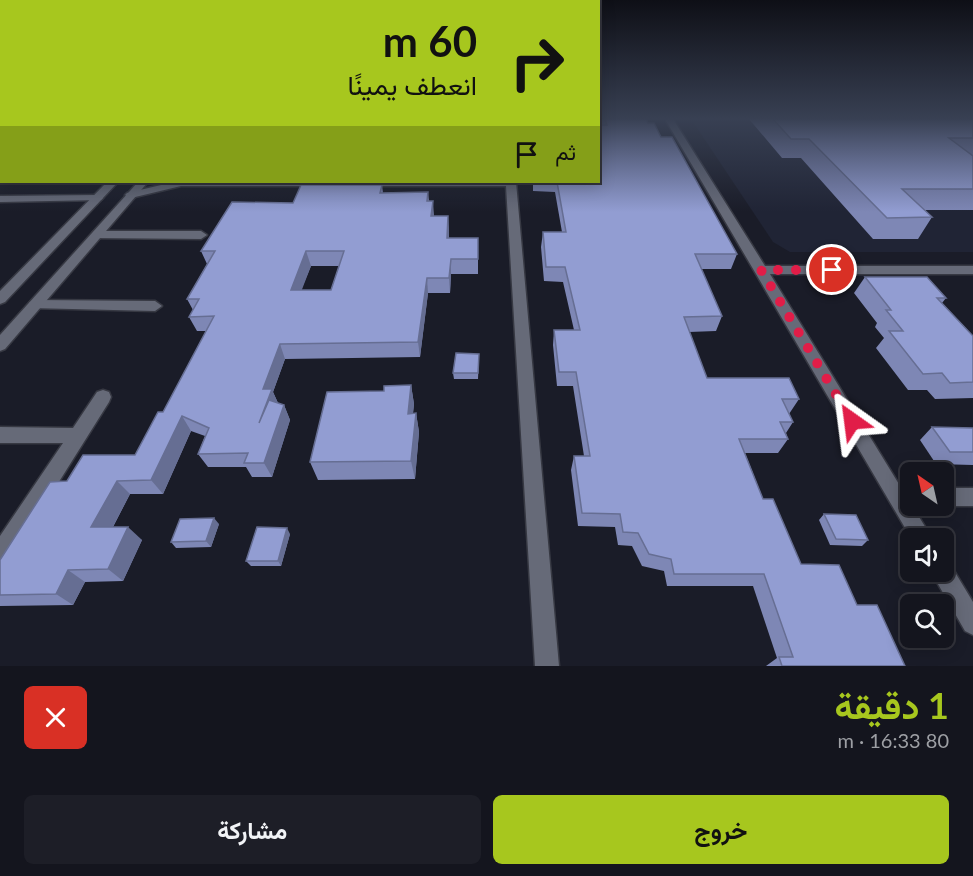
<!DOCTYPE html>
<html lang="ar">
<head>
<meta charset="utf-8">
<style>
	:root { --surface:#14151e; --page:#1d1e27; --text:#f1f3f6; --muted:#9d9fa4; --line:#33343c; --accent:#a7c71e }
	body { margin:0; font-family:Lato,Vazirmatn,sans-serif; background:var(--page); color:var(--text); direction:rtl; height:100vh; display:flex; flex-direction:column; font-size:22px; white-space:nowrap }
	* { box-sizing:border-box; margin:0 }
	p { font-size:20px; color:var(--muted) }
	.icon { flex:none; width:33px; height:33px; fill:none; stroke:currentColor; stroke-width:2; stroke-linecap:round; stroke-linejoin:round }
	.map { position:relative; height:666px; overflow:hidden; direction:ltr }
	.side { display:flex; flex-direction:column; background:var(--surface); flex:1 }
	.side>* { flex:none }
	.banner { position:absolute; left:0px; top:0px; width:600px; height:183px; box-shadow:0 3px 15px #0003,0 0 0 2px var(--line); direction:rtl; background:#a7c71e; color:#111; overflow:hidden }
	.needle { width:39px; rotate:326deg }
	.buttons { position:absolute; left:900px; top:462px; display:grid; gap:12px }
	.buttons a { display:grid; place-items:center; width:54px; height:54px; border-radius:9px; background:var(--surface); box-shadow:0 3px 15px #0003,0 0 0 2px var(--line); font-size:30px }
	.pin { position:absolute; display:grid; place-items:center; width:51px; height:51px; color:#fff; margin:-26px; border:3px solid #fff; border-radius:50%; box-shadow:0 2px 6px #0007 }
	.me { position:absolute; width:66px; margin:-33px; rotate:329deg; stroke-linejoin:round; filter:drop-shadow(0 0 4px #0008) }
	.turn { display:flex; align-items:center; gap:21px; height:126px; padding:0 24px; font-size:27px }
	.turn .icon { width:78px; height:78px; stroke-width:2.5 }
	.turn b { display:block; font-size:42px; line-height:51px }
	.then { display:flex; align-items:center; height:57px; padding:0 24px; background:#0003; gap:12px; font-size:22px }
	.round { display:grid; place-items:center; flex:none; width:63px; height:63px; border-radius:9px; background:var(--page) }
	.head { display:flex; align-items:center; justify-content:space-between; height:102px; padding:0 24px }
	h1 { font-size:36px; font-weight:700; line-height:45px; color:var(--accent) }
	.button { display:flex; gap:12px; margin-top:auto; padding:12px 24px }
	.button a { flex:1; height:69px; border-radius:9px; background:var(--accent); color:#111; font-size:24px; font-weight:700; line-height:69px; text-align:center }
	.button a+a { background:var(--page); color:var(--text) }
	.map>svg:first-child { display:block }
	.built { fill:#202435 }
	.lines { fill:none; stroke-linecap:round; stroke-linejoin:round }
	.minor-casing { stroke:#373943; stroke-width:3 }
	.secondary-casing { stroke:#373943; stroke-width:3 }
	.minor { fill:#666a78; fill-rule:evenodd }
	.secondary { fill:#666a78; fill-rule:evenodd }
	.wall { fill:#7e87b5; fill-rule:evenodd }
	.shaded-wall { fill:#666e93 }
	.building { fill:#929dd2; stroke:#666e93; stroke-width:1.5; fill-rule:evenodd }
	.route { stroke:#e11d48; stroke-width:10; stroke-dasharray:0 18 }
</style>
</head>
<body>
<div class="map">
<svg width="973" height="666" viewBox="0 0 973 666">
	<rect width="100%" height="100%" fill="#1a1c28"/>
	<polygon class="built" points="691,119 973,119 973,252 790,252 773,242"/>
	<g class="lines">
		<g class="minor-casing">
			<g id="minor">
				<polygon points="665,119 673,119 765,266 973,266 973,274 770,274 932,538 911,538"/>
				<rect x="0" y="120" width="2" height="6"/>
				<polygon points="174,182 516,182 559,666 535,666 506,186 181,186 131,198 125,195 127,193"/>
				<polygon points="97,195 103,198 101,200 0,202 0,196"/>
				<polygon points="97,231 201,231 207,235 201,239 93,238 93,232"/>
				<polygon points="35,300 155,301 162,306 155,311 30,308 28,305 30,302"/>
				<polygon points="103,390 109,392 111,397 109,402 8,563 0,566 0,536 63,443 0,443 0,427 73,428 97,392"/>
				<polygon points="944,488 973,488 973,506 942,506"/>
				<polygon points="944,562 950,564 973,602 973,635 965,631 931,572 944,572"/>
			</g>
		</g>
		<g class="secondary-casing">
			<g id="secondary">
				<polygon points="107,182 118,182 5,302 0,304 0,291"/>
				<polygon points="138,182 148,182 5,349 0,351 0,335"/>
			</g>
		</g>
		<use href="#minor" class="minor"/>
		<use href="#secondary" class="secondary"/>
	</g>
	<g class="wall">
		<polygon points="599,119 646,119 648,123 661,137 737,254 731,269 701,269 722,316 716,331 689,332 707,378 799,399 789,414 793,422 786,433 788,439 778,453 745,453 763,499 801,564 857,605 905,666 766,666 777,658 753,586 667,586 664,571 642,566 632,546 618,545 615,527 578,526 571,470 574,456 584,456 573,386 557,386 553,345 554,330 574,330 563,282 544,281 541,247 543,232 562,232 555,192 533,191 533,182 598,182 601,125"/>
		<polygon points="749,119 973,119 973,210 925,210 932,217 918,239 873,239 801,158 782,158"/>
		<path d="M382,185L383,193L428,192L429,201L434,216H448L449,238H478V274H451L450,293H428L420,357L285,359L273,392L278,403L284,405L290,420L272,477H252L246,467H208L198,454L205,436L191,431L163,494H130L113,527L142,540L123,581L85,582L73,605L0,606V560L67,481L135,455L163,412L206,331H197L189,317L193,310L187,299L207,264L201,251L293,203ZM311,266H339L331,290H301Z"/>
		<polygon points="865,277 946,298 942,303 973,336 973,398 935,399 927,390 908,390 876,348 884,338 875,327 877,323 854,293"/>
		<polygon points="479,354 478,379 454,379 453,373"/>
		<polygon points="411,385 414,404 413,413 416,413 419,432 415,479 318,480 310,462 384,391"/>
		<polygon points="932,427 973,428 973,465 936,464 920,440"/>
		<polygon points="824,514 868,540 862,546 830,545 819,520"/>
		<polygon points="219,524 211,547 176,548 171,542"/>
		<polygon points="290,534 281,566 251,566 246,561"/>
	</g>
	<g class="shaded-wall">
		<polygon points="433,201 434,215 432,230 431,216"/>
		<polygon points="448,216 449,230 448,253 447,238"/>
		<polygon points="306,251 311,266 296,305 291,290"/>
		<polygon points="451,259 451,274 450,293 449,278"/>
		<polygon points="427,278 428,293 420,357 418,342"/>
		<polygon points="280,344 285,359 273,392 278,403 266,437 263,389"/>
		<polygon points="411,385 414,404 411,432 408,414"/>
		<polygon points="284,405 290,420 272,477 264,463"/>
		<polygon points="416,413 419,432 415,479 411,461"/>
		<polygon points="182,416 191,431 163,494 151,480"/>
		<polygon points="117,481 130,494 106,540 91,527"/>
		<polygon points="214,518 219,524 211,547 206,541"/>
		<polygon points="128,527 142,540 123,581 108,569"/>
		<polygon points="287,528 290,534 281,566 278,561"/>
		<polygon points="68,570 85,582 73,605 56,594"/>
	</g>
	<g class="building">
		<polygon points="605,119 646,119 648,123 654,123 661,137 672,137 737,254 695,254 722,316 684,317 707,378 789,378 799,399 782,399 793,422 780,422 788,439 739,439 763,499 773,499 801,564 839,565 857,605 877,605 905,666 782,666 779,657 793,657 764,574 674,574 671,559 649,554 638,533 623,532 620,514 582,513 574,456 590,456 576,372 559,372 554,330 580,330 565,267 546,267 543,232 566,232 557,182 598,182 598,125 607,125"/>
		<polygon points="773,119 973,119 973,138 949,138 973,156 973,189 902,189 932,217 887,218 809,139 791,139"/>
		<path d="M301,185H382L380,193L428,192L427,201H433L431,216H448L447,238H478V259H451L449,278H427L418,342L280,344L263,389H272L259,423L269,400L284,405L264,463H244L248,453L198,454L209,428L182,416L151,480L117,481L91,527H128L108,569L68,570L56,594L0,595V560L50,482L67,481L83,455H135L158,412H163L214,316L189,317L199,299H187L215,251H201L232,202L293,203ZM306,251H344L331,290H291Z"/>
		<polygon points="865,277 927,277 946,298 937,298 973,336 973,382 950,383 942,373 923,374 889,331 903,331 886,310 891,310"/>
		<polygon points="456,353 479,354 478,373 453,373"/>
		<polygon points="411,385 408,414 416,413 411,461 310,462 327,392 384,391 384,386"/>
		<polygon points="932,427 973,428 973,452 950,452"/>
		<polygon points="824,514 856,515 868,540 836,539"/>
		<polygon points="214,518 206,541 171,542 180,519"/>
		<polygon points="257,527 287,528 278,561 246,561"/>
	</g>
	<linearGradient id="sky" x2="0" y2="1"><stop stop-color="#0e0f16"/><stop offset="0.56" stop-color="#384053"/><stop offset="1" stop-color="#384053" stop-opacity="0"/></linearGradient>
	<rect width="973" height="212" fill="url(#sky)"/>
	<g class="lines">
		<polyline class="route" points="832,270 761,270 852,421"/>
	</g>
</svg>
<div class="buttons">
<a><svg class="needle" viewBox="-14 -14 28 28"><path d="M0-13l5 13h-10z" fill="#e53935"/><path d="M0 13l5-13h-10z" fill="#9d9fa4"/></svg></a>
<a><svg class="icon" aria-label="sound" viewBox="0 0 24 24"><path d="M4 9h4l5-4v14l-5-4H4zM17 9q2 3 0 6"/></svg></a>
<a><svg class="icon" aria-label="search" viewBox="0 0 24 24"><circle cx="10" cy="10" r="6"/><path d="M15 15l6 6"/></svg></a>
</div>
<div class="pin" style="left:832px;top:270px;background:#d93025"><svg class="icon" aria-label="arrive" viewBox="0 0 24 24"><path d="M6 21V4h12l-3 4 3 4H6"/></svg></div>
<svg class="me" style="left:852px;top:421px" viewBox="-20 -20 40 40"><path d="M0-17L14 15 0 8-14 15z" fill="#e11d48" stroke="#fff" stroke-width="4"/></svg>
<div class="banner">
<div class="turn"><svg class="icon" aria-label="right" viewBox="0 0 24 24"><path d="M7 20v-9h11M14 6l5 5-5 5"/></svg><div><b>60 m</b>انعطف يمينًا</div></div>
<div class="then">ثم<svg class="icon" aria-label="arrive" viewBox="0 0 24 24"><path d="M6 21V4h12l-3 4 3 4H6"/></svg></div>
</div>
</div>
<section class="side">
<div class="head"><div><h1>1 دقيقة</h1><p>80 m · 16:33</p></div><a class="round" style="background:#d93025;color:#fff"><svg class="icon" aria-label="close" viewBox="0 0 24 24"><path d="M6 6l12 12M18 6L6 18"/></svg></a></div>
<div class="button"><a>خروج</a><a>مشاركة</a></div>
</section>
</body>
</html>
